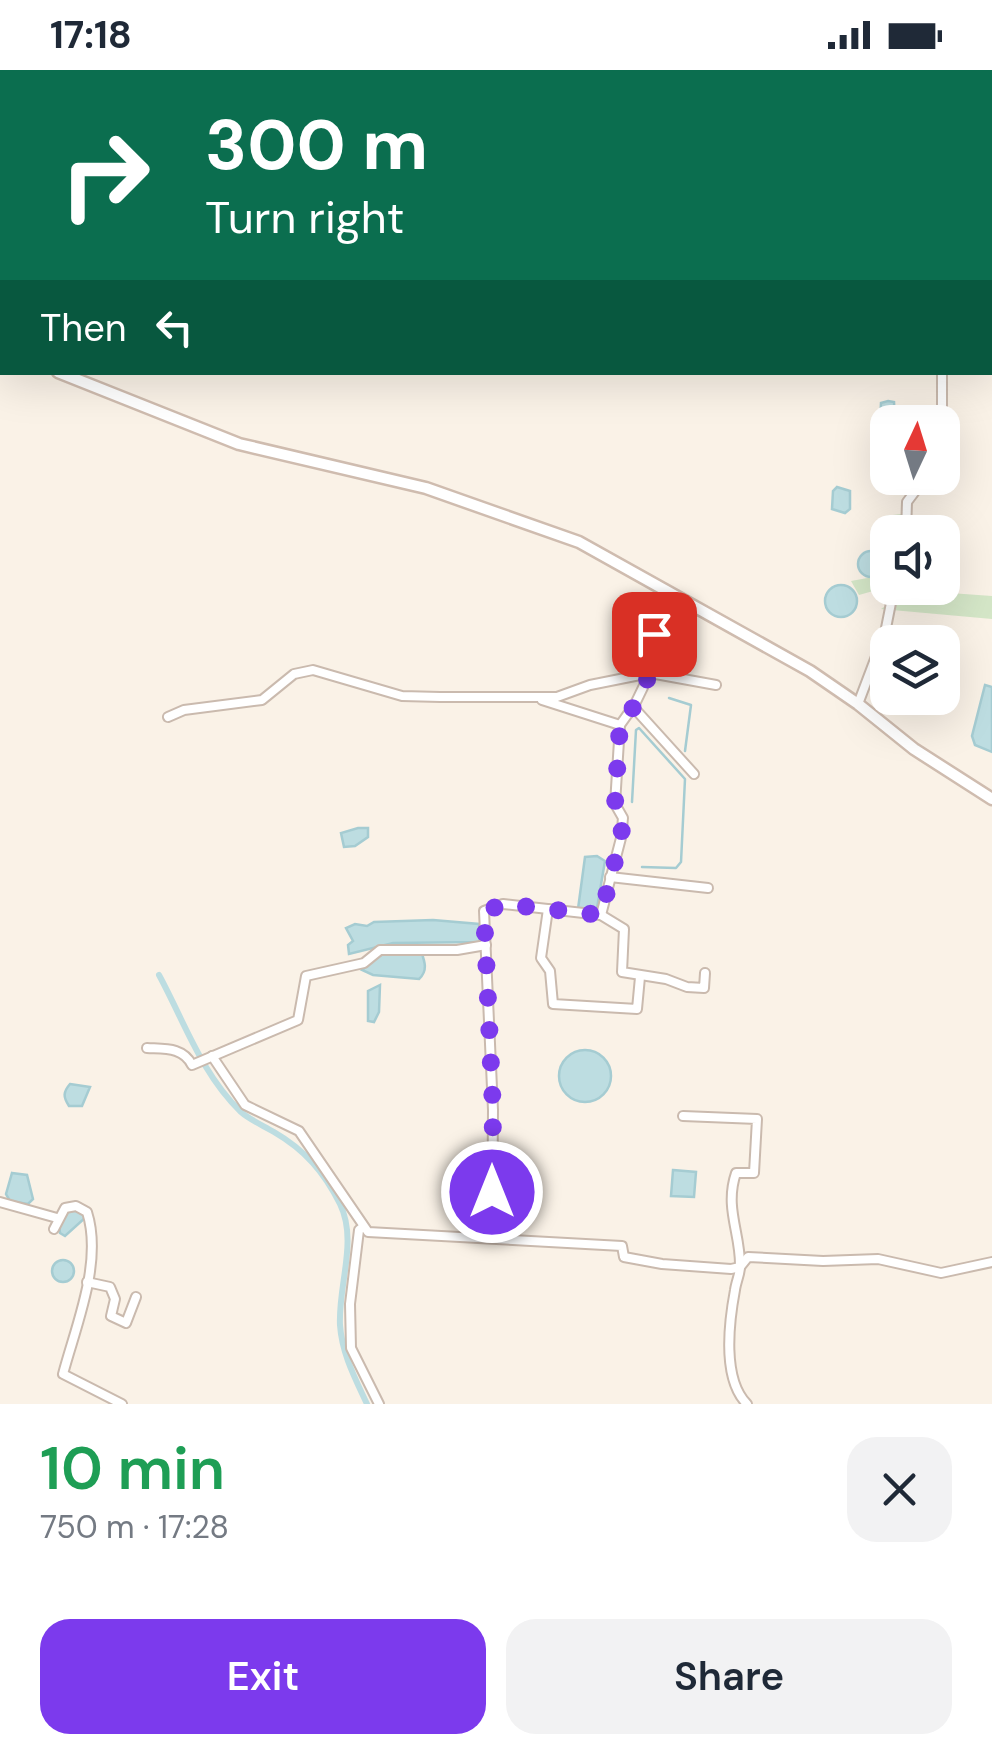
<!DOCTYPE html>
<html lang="en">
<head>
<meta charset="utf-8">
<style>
	:root { --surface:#fff; --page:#f2f2f3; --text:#1f2937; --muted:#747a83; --accent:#7c3aed }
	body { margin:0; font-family:"DM Sans",sans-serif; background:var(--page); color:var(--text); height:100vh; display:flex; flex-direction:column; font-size:38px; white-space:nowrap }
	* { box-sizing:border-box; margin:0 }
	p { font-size:32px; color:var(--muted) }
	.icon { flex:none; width:55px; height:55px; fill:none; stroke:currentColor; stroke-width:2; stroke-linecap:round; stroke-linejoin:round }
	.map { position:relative; height:1334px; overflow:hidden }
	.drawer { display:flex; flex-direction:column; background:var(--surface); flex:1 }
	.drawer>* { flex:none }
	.hud { position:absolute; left:0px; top:0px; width:992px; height:305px; box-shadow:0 10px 40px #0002; background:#0b6e4f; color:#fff; overflow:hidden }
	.needle { width:65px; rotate:4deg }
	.tools { position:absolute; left:870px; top:335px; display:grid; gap:20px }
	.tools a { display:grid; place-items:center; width:90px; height:90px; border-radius:20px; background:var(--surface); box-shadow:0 10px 40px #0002; font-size:50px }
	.pin { position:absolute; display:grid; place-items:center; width:85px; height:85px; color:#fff; margin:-42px; border-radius:20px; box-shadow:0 5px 15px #0006 }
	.me { position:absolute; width:110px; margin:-55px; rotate:0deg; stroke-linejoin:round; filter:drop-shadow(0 0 8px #0008) }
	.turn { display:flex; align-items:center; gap:35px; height:210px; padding:0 40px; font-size:45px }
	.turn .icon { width:130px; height:130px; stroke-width:2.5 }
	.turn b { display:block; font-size:70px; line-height:85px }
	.then { display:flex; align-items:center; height:95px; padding:0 40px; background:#0003; gap:20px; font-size:38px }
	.round { display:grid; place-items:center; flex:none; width:105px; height:105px; border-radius:30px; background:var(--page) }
	.summary { display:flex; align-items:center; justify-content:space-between; height:170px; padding:0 40px }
	h1 { font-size:60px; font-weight:600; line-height:75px; color:#1e9e55 }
	.primary-button { display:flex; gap:20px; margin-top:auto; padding:20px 40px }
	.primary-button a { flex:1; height:115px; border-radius:30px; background:var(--accent); color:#fff; font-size:40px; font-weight:600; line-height:115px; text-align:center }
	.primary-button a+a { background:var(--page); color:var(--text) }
	.status { display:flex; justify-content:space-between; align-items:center; height:70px; padding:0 50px; background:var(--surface); direction:ltr }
	.status svg { height:28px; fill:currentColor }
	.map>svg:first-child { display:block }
	.green { fill:#d4e6c7 }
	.water { fill:#bddde1; stroke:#a5ccd2; stroke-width:2.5 }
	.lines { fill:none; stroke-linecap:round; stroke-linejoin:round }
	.stream { stroke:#a5ccd2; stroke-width:2.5 }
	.canal { stroke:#bddde1; stroke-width:6 }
	.minor-casing { stroke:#cabaae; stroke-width:12 }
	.secondary-casing { stroke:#cfbcaf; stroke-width:15 }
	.minor { stroke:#fff; stroke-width:8 }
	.secondary { stroke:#fff; stroke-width:10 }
	.route { stroke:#7c3aed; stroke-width:18; stroke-dasharray:0 32.4 }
</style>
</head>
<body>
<div class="status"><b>17:18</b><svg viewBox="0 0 49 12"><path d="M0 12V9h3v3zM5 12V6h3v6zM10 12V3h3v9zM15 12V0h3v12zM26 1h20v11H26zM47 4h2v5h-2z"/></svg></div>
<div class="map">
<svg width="992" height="1334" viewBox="0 0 992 1334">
	<rect width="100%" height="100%" fill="#faf2e7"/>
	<g class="green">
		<polygon points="909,443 908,462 888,462 887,481 884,481 885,446"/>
		<polygon points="887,493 887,517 859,525 851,511 884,505"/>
		<polygon points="943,511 950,523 992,526 992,549 881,539 913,518 942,518"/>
	</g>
	<g class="water">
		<polygon points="888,331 894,332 895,352 888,352 887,359 880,357 881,333"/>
		<polygon points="837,417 850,421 850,439 845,443 832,439 833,421"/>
		<circle cx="871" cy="494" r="13"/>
		<circle cx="841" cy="531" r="16"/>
		<polygon points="985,615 992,617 992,682 975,675 972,666"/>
		<polygon points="358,758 368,758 368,767 355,776 344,777 341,763"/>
		<polygon points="597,786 605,791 597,838 578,839 585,787"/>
		<polygon points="433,850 479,854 480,872 393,873 349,884 348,875 353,871 346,858 355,854 367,856 374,852"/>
		<path d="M394,881H421C425,892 428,901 419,909L373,905L362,900L378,886Z"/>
		<polygon points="380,915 379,942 374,952 368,951 368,921"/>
		<circle cx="585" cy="1006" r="26"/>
		<path d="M70,1014L90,1017L82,1036H69C63,1027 63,1022 70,1014Z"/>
		<polygon points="673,1100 696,1102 694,1127 671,1126"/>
		<polygon points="12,1103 27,1105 33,1129 28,1134 10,1131 6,1124"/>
		<polygon points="78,1140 86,1147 65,1166 60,1163 59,1154 65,1142"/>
		<circle cx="63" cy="1201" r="11"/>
	</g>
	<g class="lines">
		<g class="stream">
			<polyline points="669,628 691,635 685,681"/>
			<polyline points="632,732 636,660 639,658 685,709 681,792 676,798 642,797"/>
		</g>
		<g class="canal">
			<polyline points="990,205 992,205"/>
			<path d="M159,905C185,953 201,1003 241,1042C250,1050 264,1056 274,1062C305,1080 324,1102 340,1134C358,1171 338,1215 340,1255C342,1284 355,1308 367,1334"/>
		</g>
		<g class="minor-casing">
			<g id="minor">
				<polyline points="990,197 992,197"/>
				<polyline points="942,302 942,352"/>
				<polyline points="906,462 907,432 925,408"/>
				<polyline points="542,630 620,655"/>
				<polyline points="858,634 885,563 894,518"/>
				<polyline points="636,640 694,704"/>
				<polyline points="168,647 184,640 262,630 294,604 313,600 402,626 440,627 557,627 590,615 650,603 657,540"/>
				<polyline points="610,807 708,818"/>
				<polyline points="548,839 541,888 550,901 553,934 637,939 640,907"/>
				<polyline points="601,845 624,859 622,902 666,909 687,917 704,918 705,903"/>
				<path d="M147,978C165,979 183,977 192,995L298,950L306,906L364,893L380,880H457L486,875"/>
				<polyline points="212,986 245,1035 299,1061 368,1162 622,1176 624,1187 662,1194 731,1199 740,1197 748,1187 823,1191 878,1189 941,1203 992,1192"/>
				<path d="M683,1046L757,1049L754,1103H736C724,1138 741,1164 740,1197C740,1204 736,1212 735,1220C729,1252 722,1309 747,1334"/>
				<polyline points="0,1132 57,1148"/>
				<polyline points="363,1157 359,1160 350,1234 351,1278 379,1334"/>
				<path d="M54,1159L65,1138L76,1136L87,1142C103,1192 76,1255 63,1304L122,1334"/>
				<polyline points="492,1167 493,1040 484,841 503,834 601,845 621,768 623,748 615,734 620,655 635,634 650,603 716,615"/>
				<polyline points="87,1212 110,1217 115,1229 111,1246 126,1253 136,1227"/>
			</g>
		</g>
		<g class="secondary-casing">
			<g id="secondary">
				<polyline points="0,274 2,275"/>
				<polyline points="58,302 239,374 426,418 579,472 810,601 858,634 914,679 992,729"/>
			</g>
		</g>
		<use href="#minor" class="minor"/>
		<use href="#secondary" class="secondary"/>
	</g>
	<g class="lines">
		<polyline class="route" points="492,1122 493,1040 484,842 503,834 601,845 621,768 623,748 615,734 620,654 636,634 650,603 654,564"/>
	</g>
</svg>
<div class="tools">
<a><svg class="needle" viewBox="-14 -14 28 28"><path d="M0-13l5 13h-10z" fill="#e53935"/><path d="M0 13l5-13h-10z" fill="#747a83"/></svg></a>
<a><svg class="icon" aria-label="sound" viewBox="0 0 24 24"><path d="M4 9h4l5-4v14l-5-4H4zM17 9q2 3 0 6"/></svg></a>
<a><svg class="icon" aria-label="layers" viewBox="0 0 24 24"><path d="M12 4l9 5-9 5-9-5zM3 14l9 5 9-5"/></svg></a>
</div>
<div class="pin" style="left:654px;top:564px;background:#d93025"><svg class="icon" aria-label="arrive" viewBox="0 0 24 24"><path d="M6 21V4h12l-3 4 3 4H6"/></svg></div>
<svg class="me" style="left:492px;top:1122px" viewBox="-20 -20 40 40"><circle r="17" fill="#7c3aed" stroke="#fff" stroke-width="3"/><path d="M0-11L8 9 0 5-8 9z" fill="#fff"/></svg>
<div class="hud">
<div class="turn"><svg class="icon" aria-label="right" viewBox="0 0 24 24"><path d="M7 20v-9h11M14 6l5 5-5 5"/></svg><div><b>300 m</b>Turn right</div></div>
<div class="then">Then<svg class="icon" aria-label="left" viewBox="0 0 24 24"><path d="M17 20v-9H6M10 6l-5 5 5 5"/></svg></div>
</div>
</div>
<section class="drawer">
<div class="summary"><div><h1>10 min</h1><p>750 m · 17:28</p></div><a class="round"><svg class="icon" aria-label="close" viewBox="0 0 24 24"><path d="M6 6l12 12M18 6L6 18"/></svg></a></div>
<div class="primary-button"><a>Exit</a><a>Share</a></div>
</section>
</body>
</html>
